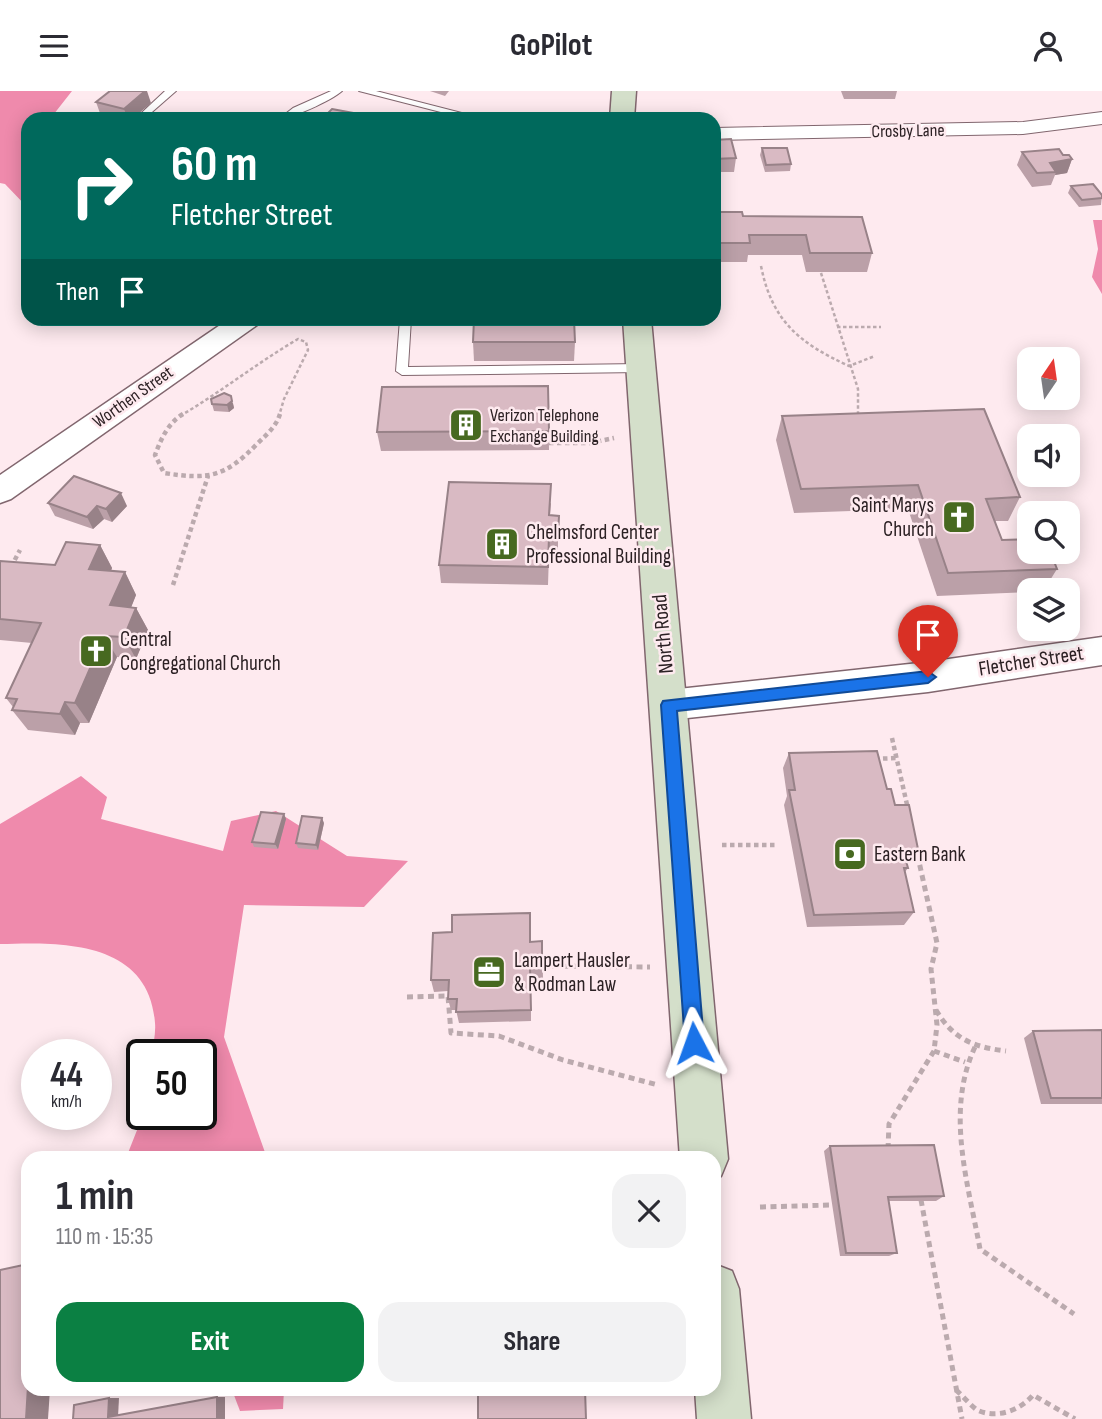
<!DOCTYPE html>
<html lang="en">
<head>
<meta charset="utf-8">
<style>
	:root { --surface:#fff; --page:#f2f2f3; --text:#2b2b33; --muted:#7c7c81; --accent:#0b8043 }
	body { margin:0; font-family:"Sofia Sans Condensed",sans-serif; background:var(--page); color:var(--text); height:100vh; display:flex; flex-direction:column; font-size:26px; white-space:nowrap }
	* { box-sizing:border-box; margin:0 }
	p { font-size:23px; color:var(--muted) }
	.icon { flex:none; width:38px; height:38px; fill:none; stroke:currentColor; stroke-width:2; stroke-linecap:round; stroke-linejoin:round }
	.map { position:relative; flex:1; overflow:hidden }
	.details { position:absolute; left:21px; top:1060px; width:700px; height:245px; display:flex; flex-direction:column; background:var(--surface); border-radius:21px; box-shadow:0 4px 18px #0003 }
	.details>* { flex:none }
	.hud { position:absolute; left:21px; top:21px; width:700px; height:214px; border-radius:21px; box-shadow:0 4px 18px #0003; background:#00695c; color:#fff; overflow:hidden }
	.needle { width:46px; rotate:13deg }
	.controls { position:absolute; left:1017px; top:256px; display:grid; gap:14px }
	.controls a { display:grid; place-items:center; width:63px; height:63px; border-radius:14px; background:var(--surface); box-shadow:0 4px 18px #0003; font-size:35px }
	.speed { position:absolute; left:21px; top:948px; display:flex; gap:14px; font-size:35px; font-weight:700; text-align:center }
	.speed>* { display:grid; place-content:center; width:91px; height:91px; border-radius:50%; background:var(--surface); box-shadow:0 4px 18px #0003; line-height:1 }
	.speed small { font-size:18px; font-weight:400 }
	.speed .limit { border:4px solid #111; border-radius:10px; background:#fff; color:#111 }
	.pin { position:absolute; display:grid; place-items:center; width:60px; height:60px; color:#fff; margin:-72px -30px; border-radius:50% 50% 50% 0; rotate:-45deg; box-shadow:0 0 7px #0007 }
	.pin .icon { rotate:45deg }
	.me { position:absolute; width:77px; margin:-38px; rotate:356deg; stroke-linejoin:round; filter:drop-shadow(0 0 5px #0008) }
	.turn { display:flex; align-items:center; gap:24px; height:147px; padding:0 35px; font-size:32px }
	.turn .icon { width:91px; height:91px; stroke-width:2.5 }
	.turn b { display:block; font-size:49px; line-height:60px }
	.then { display:flex; align-items:center; height:66px; padding:0 35px; background:#0003; gap:14px; font-size:26px }
	.round { display:grid; place-items:center; flex:none; width:74px; height:74px; border-radius:21px; background:var(--page) }
	.headline { display:flex; align-items:center; justify-content:space-between; height:119px; padding:0 35px }
	h1 { font-size:42px; font-weight:700; line-height:52px }
	.primary-button { display:flex; gap:14px; margin-top:auto; padding:14px 35px }
	.primary-button a { flex:1; height:80px; border-radius:21px; background:var(--accent); color:#fff; font-size:28px; font-weight:700; line-height:80px; text-align:center }
	.primary-button a+a { background:var(--page); color:var(--text) }
	header { display:flex; justify-content:space-between; align-items:center; height:91px; padding:0 35px; background:var(--surface); font-size:32px; font-weight:700 }
	.map>svg:first-child { display:block }
	.forest { fill:#ef8aac }
	.lines { fill:none; stroke-linecap:round; stroke-linejoin:round }
	.service-casing { stroke:#81666e; stroke-width:2 }
	.minor-casing { stroke:#81666e; stroke-width:2 }
	.tertiary-casing { stroke:#81666e; stroke-width:3 }
	.secondary-casing { stroke:#81666e; stroke-width:3 }
	.path-far2 { stroke:#bbaaae; stroke-width:2.5; stroke-dasharray:3.5 2.5; stroke-linecap:butt }
	.path-far1 { stroke:#bbaaae; stroke-width:4.5; stroke-dasharray:4.5 3.5; stroke-linecap:butt }
	.path { stroke:#bbaaae; stroke-width:5; stroke-dasharray:6 4.5; stroke-linecap:butt }
	.service { fill:#fff; fill-rule:evenodd }
	.minor { fill:#fff; fill-rule:evenodd }
	.tertiary { fill:#fff; fill-rule:evenodd }
	.secondary { fill:#d4dfca; fill-rule:evenodd }
	.wall { fill:#bba0a8 }
	.shaded-wall { fill:#988288 }
	.building { fill:#d9bac3; stroke:#988288; stroke-width:2 }
	.route { fill:#1a73e8; stroke:#114b97; stroke-width:2 }
	.labels { text-anchor:middle; dominant-baseline:central; stroke-width:5; stroke-linejoin:round; paint-order:stroke }
	.far-street-label { font-size:18px; fill:#2c2124; stroke:#feeaef }
	.far-poi-label { font-size:18px; fill:#2c2124; stroke:#feeaef; text-anchor:start }
	.poi-label { font-size:21px; fill:#2c2124; stroke:#feeaef; text-anchor:start }
	.street-label { font-size:21px; fill:#2c2124; stroke:#feeaef }
</style>
</head>
<body>
<header><svg class="icon" aria-label="menu" viewBox="0 0 24 24"><path d="M4 6h16M4 12h16M4 18h16"/></svg>GoPilot<svg class="icon" aria-label="person" viewBox="0 0 24 24"><circle cx="12" cy="8" r="4"/><path d="M4 21q1-7 8-7t8 7"/></svg></header>
<div class="map">
<svg width="1102" height="1328" viewBox="0 0 1102 1328">
	<rect width="100%" height="100%" fill="#feeaef"/>
	<g class="forest">
		<polygon points="0,0 72,0 50,28 28,28 28,117 5,93 0,92"/>
		<polygon points="1093,129 1102,129 1102,203 1092,186 1098,158"/>
		<path d="M81,685L107,706L101,728L223,760L231,730L276,720L347,765L408,770L364,816L244,814L224,946L267,1067H126L143,1024H201V964H152C153,954 156,942 155,932C149,849 61,851 0,853V733Z"/>
		<polygon points="232,1299 284,1299 283,1318 240,1320"/>
	</g>
	<g class="lines">
		<g class="service-casing">
			<g id="service">
				<polygon points="165,0 176,0 144,28 135,28"/>
				<path d="M331,0H342C332,9 291,28 279,28L293,17Z"/>
				<polygon points="359,0 376,0 485,28 468,28"/>
				<polygon points="400,228 411,228 408,276 641,273 647,277 641,281 402,284 396,280"/>
			</g>
		</g>
		<g class="minor-casing">
			<polygon id="minor" points="1102,21 1102,33 1023,43 714,49 714,37 1023,31"/>
		</g>
		<g class="tertiary-casing">
			<g id="tertiary">
				<polygon points="229,228 261,228 257,234 11,408 0,412 0,384"/>
				<polygon points="1102,546 1102,574 928,601 669,629 656,625 650,614 656,603 669,599 928,571"/>
			</g>
		</g>
		<g class="secondary-casing">
			<g id="secondary">
				<polygon points="612,0 636,0 634,28 610,28"/>
				<polygon points="623,228 651,228 728,1068 721,1085 714,1088 714,1068 680,1068"/>
				<polygon points="714,1173 732,1180 739,1198 751,1328 697,1328 695,1298 714,1298"/>
			</g>
		</g>
		<g class="path-far2">
			<path d="M761,175C772,230 799,252 849,275L875,265"/>
			<polyline points="821,182 858,298 858,323"/>
			<polyline points="837,236 881,236"/>
			<path d="M180,325C221,301 257,272 298,248L306,251L308,259L284,308L279,325"/>
		</g>
		<g class="path-far1">
			<path d="M183,323C168,332 161,348 155,364L164,382C209,389 225,386 257,353C266,344 276,336 280,323"/>
			<polyline points="549,352 590,352 614,347"/>
			<polyline points="11,476 20,459"/>
			<polyline points="173,494 208,385"/>
			<polyline points="892,647 908,718"/>
			<polyline points="875,668 896,667"/>
			<polyline points="722,754 776,754"/>
		</g>
		<g class="path">
			<polyline points="542,875 650,876"/>
			<polyline points="407,906 448,905 451,942 499,945 563,969 658,994"/>
			<path d="M936,919C953,948 973,956 1006,960"/>
			<path d="M975,956C945,1020 968,1092 980,1158L1074,1223"/>
			<polyline points="934,960 965,971"/>
			<polyline points="888,1058 889,1033 934,960 937,934 931,878 937,852 916,757"/>
			<polyline points="921,1109 962,1328"/>
			<polyline points="760,1116 832,1114"/>
			<path d="M956,1299C963,1305 969,1313 977,1319C996,1328 1020,1320 1033,1304L1075,1328"/>
		</g>
		<use href="#service" class="service"/>
		<use href="#minor" class="minor"/>
		<use href="#tertiary" class="tertiary"/>
		<use href="#secondary" class="secondary"/>
	</g>
	<g class="wall">
		<polygon points="430,0 449,0 445,5"/>
		<polygon points="841,0 897,0 895,8 844,8"/>
		<polygon points="96,11 151,12 132,28 115,28 101,25"/>
		<polygon points="714,49 736,67 734,81 714,81"/>
		<polygon points="762,57 791,73 790,80 765,81 760,64"/>
		<polygon points="1022,61 1063,64 1072,68 1067,82 1055,84 1051,94 1032,96 1017,74"/>
		<polygon points="1071,95 1102,104 1101,114 1079,116 1068,102"/>
		<polygon points="714,121 743,125 872,162 867,181 806,181 802,164 748,164 747,171 714,171"/>
		<polygon points="473,251 575,251 574,270 474,270"/>
		<polygon points="548,295 549,359 381,360 377,341"/>
		<polygon points="233,312 234,317 229,321 214,320 212,313"/>
		<polygon points="782,325 1020,406 1008,430 995,430 1002,449 1057,478 1044,499 1029,499 1029,501 937,505 908,418 794,422 776,349"/>
		<polygon points="48,412 127,415 112,431 104,428 93,438 55,425"/>
		<polygon points="551,412 550,424 559,425 558,443 558,463 549,463 548,494 441,492 439,474"/>
		<polygon points="100,454 112,477 111,480 125,481 136,504 131,516 136,517 148,539 136,568 117,566 89,632 80,632 75,644 28,639 12,619 13,616 6,607 32,552 0,549 0,470 55,474"/>
		<polygon points="789,662 887,698 918,758 909,772 907,772 908,777 905,781 914,821 904,834 807,836 784,714 787,705 783,677"/>
		<polygon points="284,723 286,728 278,758 254,756 252,751"/>
		<polygon points="324,732 318,759 298,757 296,752"/>
		<polygon points="542,850 543,887 531,887 531,930 459,932 456,919 451,919 448,908 448,900 434,901 431,889 531,851"/>
		<polygon points="1102,939 1102,1013 1041,1013 1024,947 1033,940"/>
		<polygon points="830,1055 944,1105 936,1110 888,1110 897,1162 889,1165 840,1165 824,1060"/>
	</g>
	<g class="shaded-wall">
		<polygon points="145,0 147,0 151,12 132,28 128,28 124,18"/>
		<polygon points="1072,68 1067,82 1055,84 1056,81 1050,72"/>
		<polygon points="231,305 234,317 229,321 227,314"/>
		<polygon points="121,402 127,415 112,431 106,418"/>
		<polygon points="97,415 104,428 93,438 87,426"/>
		<polygon points="100,454 112,477 102,501 89,478"/>
		<polygon points="125,481 136,504 123,537 110,514"/>
		<polygon points="136,517 148,539 136,568 124,546"/>
		<polygon points="104,545 117,566 89,632 75,612"/>
		<polygon points="65,611 80,632 75,644 60,623"/>
		<polygon points="284,723 286,728 278,758 275,753"/>
		<polygon points="322,727 324,732 318,759 316,754"/>
		<polygon points="28,1298 50,1298 48,1328 26,1328"/>
		<rect x="217" y="1306" width="8" height="22"/>
		<polygon points="109,1307 119,1307 118,1326 108,1326"/>
	</g>
	<g class="building">
		<polygon points="110,0 145,0 124,18 96,11"/>
		<polygon points="332,18 353,22 347,28 322,28"/>
		<polygon points="350,25 369,28 347,28"/>
		<polygon points="731,48 736,67 714,68 714,49"/>
		<polygon points="762,57 787,57 791,73 766,74"/>
		<polygon points="1059,58 1063,64 1069,64 1072,68 1050,72 1056,81 1037,82 1022,61"/>
		<polygon points="1093,93 1102,104 1102,107 1082,109 1071,95"/>
		<polygon points="714,121 742,121 743,125 862,126 872,162 810,162 806,144 749,144 750,152 714,152"/>
		<polygon points="474,228 574,228 575,251 473,251"/>
		<polygon points="548,295 549,340 377,341 382,296"/>
		<polygon points="224,302 231,305 232,310 227,314 212,313 211,308"/>
		<polygon points="984,318 1020,406 986,408 1002,449 1029,448 1029,460 1050,460 1057,478 948,482 918,394 801,398 782,325"/>
		<polygon points="74,385 121,402 106,418 97,415 87,426 48,412"/>
		<polygon points="449,391 551,393 549,424 559,425 558,445 549,445 548,476 439,474"/>
		<polygon points="66,451 100,454 89,478 125,481 110,514 136,517 124,546 104,545 75,612 65,611 60,623 12,619 17,608 6,607 41,532 0,528 0,470 55,474"/>
		<polygon points="877,660 887,698 891,698 895,714 909,714 918,758 903,759 908,777 904,777 914,821 814,824 789,699 795,699 789,662"/>
		<polygon points="261,721 284,723 275,753 252,751"/>
		<polygon points="302,725 322,727 316,754 296,752"/>
		<polygon points="530,822 530,851 542,850 542,875 530,876 531,919 456,921 457,908 448,908 449,889 431,889 433,842 452,841 452,824"/>
		<polygon points="1102,939 1102,1007 1051,1007 1033,940"/>
		<polygon points="934,1054 944,1105 888,1106 897,1162 846,1162 830,1055"/>
		<polygon points="28,1173 28,1295 26,1328 0,1328 0,1179"/>
		<polygon points="478,1298 585,1298 586,1328 478,1328"/>
		<polygon points="217,1306 217,1328 73,1328 74,1314 109,1307 108,1326"/>
	</g>
	<polygon class="route" points="928,580 936,586 928,592 677,620 704,952 701,958 694,961 688,958 685,952 661,614 663,610"/>
	<defs>
		<g id="building-square" transform="scale(1.75)"><rect x="-9" y="-9" width="18" height="18" rx="4" fill="#476920" stroke="#feeaef"/><path d="M-4-6H4V6H1V3H-1V6H-4ZM-2.5-4.3h1.7v1.8h-1.7ZM.8-4.3h1.7v1.8H.8ZM-2.5-1h1.7V.8h-1.7ZM.8-1h1.7V.8H.8Z" fill="#fff"/></g>
		<g id="church-square" transform="scale(1.75)"><rect x="-9" y="-9" width="18" height="18" rx="4" fill="#476920" stroke="#feeaef"/><path d="M-1.2-6h2.4v3.5h3.3v2.4h-3.3V6h-2.4V-.1h-3.3v-2.4h3.3Z" fill="#fff"/></g>
		<g id="bank-square" transform="scale(1.75)"><rect x="-9" y="-9" width="18" height="18" rx="4" fill="#476920" stroke="#feeaef"/><path d="M-6-4H6V4H-6ZM0-2.3a2.3 2.3 0 1 0 0 4.6a2.3 2.3 0 1 0 0-4.6Z" fill="#fff"/></g>
		<g id="office-square" transform="scale(1.75)"><rect x="-9" y="-9" width="18" height="18" rx="4" fill="#476920" stroke="#feeaef"/><path d="M-6-3h4V-5.5h4V-3h4V5H-6ZM-1-4.5V-3h2v-1.5ZM-6 0V1H6V0Z" fill="#fff"/></g>
	</defs>
	<g fill-rule="evenodd">
		<use href="#building-square" x="466" y="334"/>
		<use href="#church-square" x="959" y="426"/>
		<use href="#building-square" x="502" y="453"/>
		<use href="#church-square" x="96" y="560"/>
		<use href="#bank-square" x="850" y="763"/>
		<use href="#office-square" x="489" y="881"/>
	</g>
	<g class="labels">
		<g class="far-street-label">
			<text transform="translate(908 40) rotate(-1)">Crosby Lane</text>
			<text transform="translate(133 306) rotate(-35)">Worthen Street</text>
		</g>
		<g class="far-poi-label">
			<text x="490" y="324">Verizon Telephone<tspan x="490" dy="21">Exchange Building</tspan></text>
		</g>
		<g class="poi-label">
			<text x="934" y="414" text-anchor="end">Saint Marys<tspan x="934" dy="24">Church</tspan></text>
			<text x="526" y="441">Chelmsford Center<tspan x="526" dy="24">Professional Building</tspan></text>
			<text x="120" y="548">Central<tspan x="120" dy="24">Congregational Church</tspan></text>
			<text x="874" y="763">Eastern Bank</text>
			<text x="514" y="869">Lampert Hausler<tspan x="514" dy="24">&amp; Rodman Law</tspan></text>
		</g>
		<g class="street-label">
			<text transform="translate(663 543) rotate(-95)">North Road</text>
			<text transform="translate(1031 570) rotate(-9)">Fletcher Street</text>
		</g>
	</g>
</svg>
<div class="controls">
<a><svg class="needle" viewBox="-14 -14 28 28"><path d="M0-13l5 13h-10z" fill="#e53935"/><path d="M0 13l5-13h-10z" fill="#7c7c81"/></svg></a>
<a><svg class="icon" aria-label="sound" viewBox="0 0 24 24"><path d="M4 9h4l5-4v14l-5-4H4zM17 9q2 3 0 6"/></svg></a>
<a><svg class="icon" aria-label="search" viewBox="0 0 24 24"><circle cx="10" cy="10" r="6"/><path d="M15 15l6 6"/></svg></a>
<a><svg class="icon" aria-label="layers" viewBox="0 0 24 24"><path d="M12 4l9 5-9 5-9-5zM3 14l9 5 9-5"/></svg></a>
</div>
<div class="speed"><div>44<small>km/h</small></div><div class="limit">50</div></div>
<div class="pin" style="left:928px;top:586px;background:#d93025"><svg class="icon" aria-label="arrive" viewBox="0 0 24 24"><path d="M6 21V4h12l-3 4 3 4H6"/></svg></div>
<svg class="me" style="left:694px;top:952px" viewBox="-20 -20 40 40"><path d="M0-17L14 15 0 8-14 15z" fill="#1a73e8" stroke="#fff" stroke-width="4"/></svg>
<div class="hud">
<div class="turn"><svg class="icon" aria-label="right" viewBox="0 0 24 24"><path d="M7 20v-9h11M14 6l5 5-5 5"/></svg><div><b>60 m</b>Fletcher Street</div></div>
<div class="then">Then<svg class="icon" aria-label="arrive" viewBox="0 0 24 24"><path d="M6 21V4h12l-3 4 3 4H6"/></svg></div>
</div>
<section class="details">
<div class="headline"><div><h1>1 min</h1><p>110 m · 15:35</p></div><a class="round"><svg class="icon" aria-label="close" viewBox="0 0 24 24"><path d="M6 6l12 12M18 6L6 18"/></svg></a></div>
<div class="primary-button"><a>Exit</a><a>Share</a></div>
</section>
</div>
</body>
</html>
